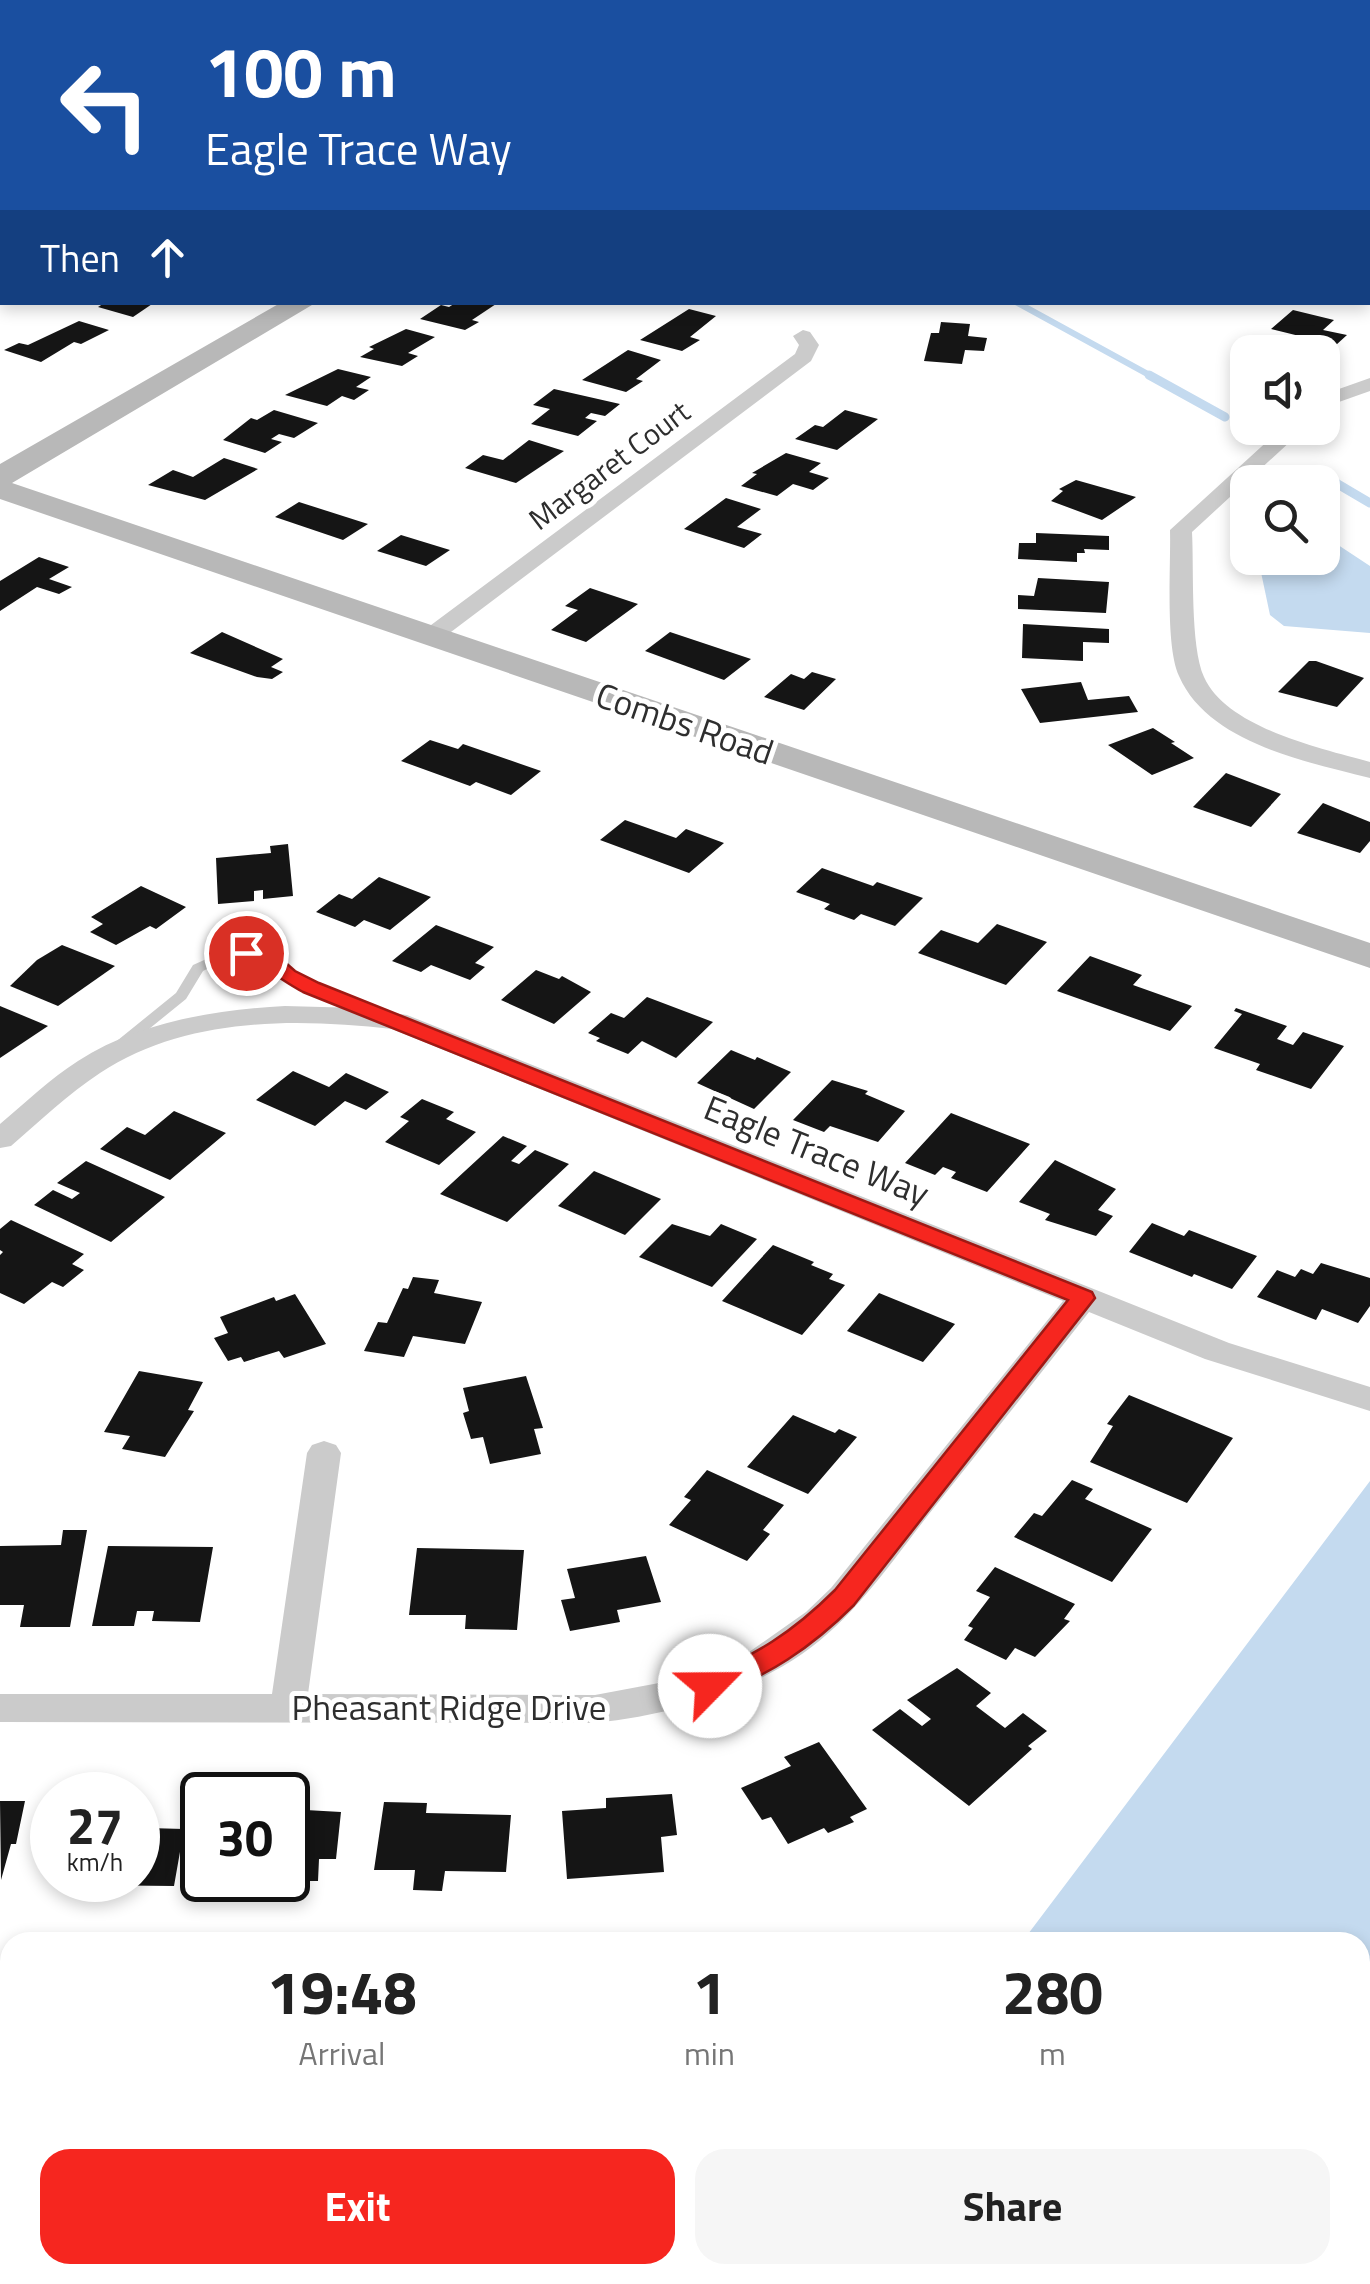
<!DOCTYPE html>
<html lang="en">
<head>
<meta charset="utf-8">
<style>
	:root { --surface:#fff; --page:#f6f6f6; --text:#222; --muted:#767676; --accent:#f6261f }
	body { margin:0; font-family:"Titillium Web",sans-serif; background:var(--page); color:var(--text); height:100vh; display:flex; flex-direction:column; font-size:38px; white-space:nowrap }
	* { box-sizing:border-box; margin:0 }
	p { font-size:32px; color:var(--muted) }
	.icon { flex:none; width:55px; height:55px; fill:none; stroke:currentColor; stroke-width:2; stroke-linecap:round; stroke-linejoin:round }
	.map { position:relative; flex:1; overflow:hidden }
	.sheet { position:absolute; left:0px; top:1932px; width:1370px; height:352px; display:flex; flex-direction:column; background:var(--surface); border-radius:30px 30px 0 0; box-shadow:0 5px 15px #0003 }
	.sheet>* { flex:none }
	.banner { position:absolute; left:0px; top:0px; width:1370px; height:305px; box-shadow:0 5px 15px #0003; background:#1a4fa0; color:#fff; overflow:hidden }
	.tools { position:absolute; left:1230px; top:335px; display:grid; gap:20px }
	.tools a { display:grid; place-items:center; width:110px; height:110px; border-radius:20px; background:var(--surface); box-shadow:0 5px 15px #0003; font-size:50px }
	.speed { position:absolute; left:30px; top:1772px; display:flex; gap:20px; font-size:50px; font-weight:700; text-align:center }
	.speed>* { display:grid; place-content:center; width:130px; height:130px; border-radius:50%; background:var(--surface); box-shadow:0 5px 15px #0003; line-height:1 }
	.speed small { font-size:25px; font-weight:400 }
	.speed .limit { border:5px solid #111; border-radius:15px; background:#fff; color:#111 }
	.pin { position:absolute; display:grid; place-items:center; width:85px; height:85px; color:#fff; margin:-42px; border:5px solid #fff; border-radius:50%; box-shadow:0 2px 10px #0007 }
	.me { position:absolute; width:110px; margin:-55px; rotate:67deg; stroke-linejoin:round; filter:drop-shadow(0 0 8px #0008) }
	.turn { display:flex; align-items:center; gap:35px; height:210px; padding:0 40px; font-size:45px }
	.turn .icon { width:130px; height:130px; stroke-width:2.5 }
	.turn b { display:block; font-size:70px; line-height:85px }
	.then { display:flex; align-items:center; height:95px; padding:0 40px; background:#0003; gap:20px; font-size:38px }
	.eta { display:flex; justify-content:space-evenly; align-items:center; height:170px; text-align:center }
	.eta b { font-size:60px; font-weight:700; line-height:70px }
	.action { display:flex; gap:20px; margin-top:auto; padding:20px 40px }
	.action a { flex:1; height:115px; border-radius:30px; background:var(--accent); color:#fff; font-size:40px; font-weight:700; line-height:115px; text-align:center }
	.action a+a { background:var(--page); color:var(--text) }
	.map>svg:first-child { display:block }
	.green { fill:#e2edda }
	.water { fill:#c4daef }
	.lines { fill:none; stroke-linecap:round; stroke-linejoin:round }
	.stream-far1 { stroke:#c4daef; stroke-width:6 }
	.stream { stroke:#c4daef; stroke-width:9 }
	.building { fill:#151515 }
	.lane { fill:#cbcbcb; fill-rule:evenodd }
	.street { fill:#cbcbcb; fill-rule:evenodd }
	.secondary { fill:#b8b8b8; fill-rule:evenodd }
	.route { fill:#f6261f; stroke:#a01914; stroke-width:2.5 }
	.labels { text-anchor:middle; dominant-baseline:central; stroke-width:10; stroke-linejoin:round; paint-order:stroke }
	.far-street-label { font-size:30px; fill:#2e2e2e; stroke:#fff }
	.street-label { font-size:35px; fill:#2e2e2e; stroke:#fff }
</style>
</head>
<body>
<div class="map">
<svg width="1370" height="2284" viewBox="0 0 1370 2284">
	<rect width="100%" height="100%" fill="#fff"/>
	<polygon class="green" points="0,1994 10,1994 10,2275 20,2275 13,2284 0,2284"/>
	<g class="water">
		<polygon points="1323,535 1370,566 1370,633 1284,626 1270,615 1258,558 1322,558"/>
		<polygon points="1370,1481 1370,2109 1360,2129 1360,1942 1022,1942"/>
		<polygon points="989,2275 1288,2275 1283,2284 991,2284"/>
	</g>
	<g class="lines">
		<g class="stream-far1">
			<polyline points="416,0 421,2"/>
			<polyline points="1016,302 1153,377"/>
		</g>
		<g class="stream">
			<polyline points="1149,375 1225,417"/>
			<polyline points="1319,473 1370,503"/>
		</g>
	</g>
	<g class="building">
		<polygon points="106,302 155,302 133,317 98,307"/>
		<polygon points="457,302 499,302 472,320 479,322 465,330 420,319 441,305 449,307"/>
		<polygon points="689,309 716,316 690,337 700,340 682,351 640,340"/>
		<polygon points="1293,310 1334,320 1323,330 1347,335 1336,345 1271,329"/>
		<polygon points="79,321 109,330 81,344 74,342 41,362 4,350 19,343 28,345"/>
		<polygon points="941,322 970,324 968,336 987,338 984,351 965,350 962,364 924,361 931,333 939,333"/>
		<polygon points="406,329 435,337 408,353 418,356 402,366 360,357 374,349 369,347"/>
		<polygon points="1260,341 1299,351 1298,352 1248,352 1248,359 1233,355 1239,350 1248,352"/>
		<polygon points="628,350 661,360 636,379 643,381 626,392 582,380"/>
		<polygon points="338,369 371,377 356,387 369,390 354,400 342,396 327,406 285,395"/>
		<polygon points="554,389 620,404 605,416 591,413 585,418 597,421 578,436 531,424 550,409 533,405"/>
		<polygon points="274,410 318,423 294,438 279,434 271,439 282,442 265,453 223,440 251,418 257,420"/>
		<polygon points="845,410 878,419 837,450 795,439 815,425 823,427"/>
		<polygon points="529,440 564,451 516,483 465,468 483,455 503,460"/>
		<polygon points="786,453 821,463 809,472 829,478 813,490 793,484 777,496 741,486 757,474 752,473"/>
		<polygon points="224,458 258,469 205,500 148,485 173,470 193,477"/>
		<polygon points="1076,480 1136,497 1102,520 1051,501 1063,491 1059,489"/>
		<polygon points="726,498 761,509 737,527 762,534 744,548 684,529"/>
		<polygon points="299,502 368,524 343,540 275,517"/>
		<polygon points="1036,533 1109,536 1109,550 1084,549 1085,553 1077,553 1077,562 1018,559 1019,543 1036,543"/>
		<polygon points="401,535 450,550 426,566 377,551"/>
		<polygon points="39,557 69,567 49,579 72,587 59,594 37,587 0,611 0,581"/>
		<polygon points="1038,578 1109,582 1106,613 1018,609 1018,595 1034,596"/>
		<polygon points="590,588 638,604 586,642 551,630 578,610 565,606"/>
		<polygon points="1023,624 1109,629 1109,643 1083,642 1083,661 1022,658"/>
		<polygon points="222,632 283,659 271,667 283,672 272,679 257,677 190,653"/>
		<polygon points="670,632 751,659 724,680 645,651"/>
		<polygon points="1309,661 1316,661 1364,678 1337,707 1278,692"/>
		<polygon points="812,672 836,679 804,710 764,697 791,674 804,679"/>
		<polygon points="1081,682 1088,700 1129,696 1138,712 1040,723 1021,689"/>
		<polygon points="1153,728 1175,742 1171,743 1194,758 1152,775 1108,745"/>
		<polygon points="430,740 458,749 463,744 541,771 511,795 476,782 470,786 401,761"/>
		<polygon points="1226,773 1281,794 1251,827 1193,807"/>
		<polygon points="1323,803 1370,822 1370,841 1360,853 1297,833"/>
		<polygon points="625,820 676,838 686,829 724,843 689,873 600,840"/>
		<polygon points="288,844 293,896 263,899 263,890 254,891 254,901 218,904 216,858 271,853 270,846"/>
		<polygon points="822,868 873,886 877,882 923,898 895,926 861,914 854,920 824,909 830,904 796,892"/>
		<polygon points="379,877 431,897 390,930 364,920 355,927 316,912 339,894 352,899"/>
		<polygon points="141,886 186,907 156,929 150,926 116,945 90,932 103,924 91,917"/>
		<polygon points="997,924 1047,942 1006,985 918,953 941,930 978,943"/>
		<polygon points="436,925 494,947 475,963 485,967 470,980 431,965 421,972 392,961"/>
		<polygon points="62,945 115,966 58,1006 10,986 37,960"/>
		<polygon points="1090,956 1142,975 1133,985 1192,1006 1170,1031 1057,991"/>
		<polygon points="536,970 559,979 562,976 591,992 554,1024 501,1000"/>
		<polygon points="647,997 713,1022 676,1058 642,1041 628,1054 596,1041 600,1038 588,1033 611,1013 624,1018"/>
		<polygon points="0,1006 48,1026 0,1058"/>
		<polygon points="1236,1008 1287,1026 1277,1039 1293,1045 1303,1032 1344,1046 1311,1089 1256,1070 1260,1064 1214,1048 1242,1014 1234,1011"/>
		<polygon points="731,1050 755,1060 757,1057 791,1072 754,1109 697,1083"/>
		<polygon points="293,1071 329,1087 346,1073 389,1092 366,1110 345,1101 315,1126 256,1100"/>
		<polygon points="832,1080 868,1091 865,1094 905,1111 878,1142 830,1126 824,1132 793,1120"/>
		<polygon points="422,1099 454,1112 446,1119 476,1132 439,1165 385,1142 409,1121 400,1117"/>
		<polygon points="174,1111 226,1133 170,1180 100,1149 127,1127 145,1135"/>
		<polygon points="951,1113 1030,1144 987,1192 951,1178 956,1172 943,1167 935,1175 905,1163"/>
		<polygon points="503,1136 527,1146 511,1161 519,1164 535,1150 569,1164 507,1222 440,1194"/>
		<polygon points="1055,1160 1116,1189 1098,1210 1113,1216 1096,1236 1045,1220 1050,1214 1019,1202"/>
		<polygon points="86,1161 165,1197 111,1242 34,1205 53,1190 72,1199 80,1193 57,1183"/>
		<polygon points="594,1171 661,1199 625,1235 558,1206"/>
		<polygon points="11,1220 84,1254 72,1264 84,1270 63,1287 52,1282 24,1304 0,1293 0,1255 3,1252 0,1250 0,1229"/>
		<polygon points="1152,1223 1184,1236 1189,1230 1257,1256 1232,1289 1194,1274 1192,1277 1129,1252"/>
		<polygon points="672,1224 710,1236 721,1224 757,1239 712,1287 639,1257"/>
		<polygon points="773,1245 814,1262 811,1265 833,1274 829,1279 845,1285 802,1335 722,1301"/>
		<polygon points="1321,1263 1370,1278 1370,1306 1358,1323 1322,1309 1316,1320 1257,1297 1277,1270 1295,1277 1301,1269 1313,1274"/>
		<polygon points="413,1277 439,1280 434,1293 482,1302 465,1344 413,1336 404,1357 364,1351 378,1322 387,1323 403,1288 408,1289"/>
		<polygon points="879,1293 955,1324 923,1362 847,1331"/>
		<polygon points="295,1294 326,1344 284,1358 279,1351 244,1362 241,1357 228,1361 214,1338 228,1333 220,1317 274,1297 276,1301"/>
		<polygon points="139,1371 203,1382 188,1410 194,1411 165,1457 122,1449 130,1436 104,1432"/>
		<polygon points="526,1376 543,1428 534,1429 541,1454 490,1464 483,1437 471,1439 463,1413 469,1411 463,1388"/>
		<polygon points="1129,1395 1233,1438 1187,1503 1090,1462 1113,1426 1107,1424"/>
		<polygon points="793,1415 835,1433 839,1429 857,1437 808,1494 747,1467"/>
		<polygon points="707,1470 784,1505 763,1530 770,1534 747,1561 669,1525 691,1500 684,1497"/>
		<polygon points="1072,1480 1093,1489 1085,1499 1152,1529 1112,1582 1014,1537 1034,1513 1042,1516"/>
		<polygon points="63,1530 87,1530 70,1627 20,1627 24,1605 0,1605 0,1546 61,1545"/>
		<polygon points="108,1546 213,1547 200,1622 152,1621 154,1611 137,1611 134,1626 92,1626"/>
		<polygon points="417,1548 524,1550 517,1630 465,1629 466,1615 409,1615"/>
		<polygon points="646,1556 661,1602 617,1610 620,1622 570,1631 561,1600 575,1598 567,1569"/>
		<polygon points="995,1567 1075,1604 1064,1619 1070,1621 1035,1657 1015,1648 1006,1660 964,1640 973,1628 968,1626 990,1597 976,1591"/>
		<polygon points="957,1668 991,1693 976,1706 1005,1728 1023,1713 1047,1731 1028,1746 1032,1749 969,1806 872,1730 900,1709 922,1726 931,1719 907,1700"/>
		<polygon points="819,1742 867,1809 850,1817 854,1822 828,1833 824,1828 788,1844 771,1817 762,1820 741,1788 791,1766 784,1757"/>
		<polygon points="672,1794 677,1835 661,1837 664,1872 567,1879 562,1811 606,1808 606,1798"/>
		<polygon points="0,1801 25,1801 16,1844 11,1844 1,1880"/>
		<polygon points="384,1802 427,1803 426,1813 511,1815 506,1872 445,1871 442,1891 413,1890 415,1870 374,1870"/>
		<polygon points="288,1809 341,1812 336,1859 319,1859 318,1881 288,1881"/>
		<polygon points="138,1821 149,1821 148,1828 184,1829 174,1886 80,1885 81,1880 138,1880"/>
	</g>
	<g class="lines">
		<g class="lane">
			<polygon points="972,0 992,0 994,2 977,2"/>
			<polygon points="229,949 254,949 274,956 310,982 388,1013 390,1016 388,1019 378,1019 300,988 264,962 252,957 231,957 203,971 186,999 128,1046 118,1046 116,1043 118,1040 176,993 193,965"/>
		</g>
		<g class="street">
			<polygon points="803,330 810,332 819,345 811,361 439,641 423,641 419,636 423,631 795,354 799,345 793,336"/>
			<polygon points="1370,378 1370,391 1322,408 1322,395"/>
			<path d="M1282,428H1305L1192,532C1194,568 1190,646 1204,677C1227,728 1320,748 1370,762V778C1307,762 1208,743 1179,676C1165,645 1171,567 1170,530Z"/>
			<path d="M285,1006L359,1008L407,1015L1229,1343L1370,1387V1411L1205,1359L1089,1312C1036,1379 983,1447 929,1514C890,1564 854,1618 802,1654C740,1696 668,1715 595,1723L0,1722V1694H272L307,1453L312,1445L324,1441L336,1445L341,1453L308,1694L595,1695L691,1677L749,1652L806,1612L831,1588L1063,1301L392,1029C294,1018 185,1017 100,1073C68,1094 40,1121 11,1146L0,1148V1124C26,1102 50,1079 78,1061C138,1022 214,1010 285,1006Z"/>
		</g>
		<g class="secondary">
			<rect x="1368" y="32" width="2" height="14"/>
			<rect x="0" y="157" width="2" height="16"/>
			<polygon points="282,302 317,302 12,483 1370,943 1370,968 0,499 0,464"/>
		</g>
	</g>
	<path class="route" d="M246,946L277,955L295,971L319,983L1092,1292L1095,1298L854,1605C812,1647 767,1678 710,1696L700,1693L696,1686L700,1678C756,1655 792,1633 835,1590L1068,1300L303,992C280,980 264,964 238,957L235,953L238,948Z"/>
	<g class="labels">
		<g class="far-street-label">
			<text transform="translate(609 465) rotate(-37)">Margaret Court</text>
		</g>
		<g class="street-label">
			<text transform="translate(685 723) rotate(19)">Combs Road</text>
			<text transform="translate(817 1150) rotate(22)">Eagle Trace Way</text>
			<text x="449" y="1707">Pheasant Ridge Drive</text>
		</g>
	</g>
</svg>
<div class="tools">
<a><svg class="icon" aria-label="sound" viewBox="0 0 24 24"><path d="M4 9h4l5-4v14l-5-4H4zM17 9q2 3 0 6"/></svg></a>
<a><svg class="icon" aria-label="search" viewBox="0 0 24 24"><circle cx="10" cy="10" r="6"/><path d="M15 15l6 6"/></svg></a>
</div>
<div class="speed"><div>27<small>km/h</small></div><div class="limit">30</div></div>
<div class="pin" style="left:246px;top:953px;background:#d93025"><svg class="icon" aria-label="arrive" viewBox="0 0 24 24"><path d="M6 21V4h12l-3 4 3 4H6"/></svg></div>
<svg class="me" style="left:710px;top:1686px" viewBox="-20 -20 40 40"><circle r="19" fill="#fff"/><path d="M0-13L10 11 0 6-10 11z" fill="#f6261f"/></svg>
<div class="banner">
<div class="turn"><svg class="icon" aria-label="left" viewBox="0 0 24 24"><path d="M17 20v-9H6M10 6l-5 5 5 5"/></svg><div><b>100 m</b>Eagle Trace Way</div></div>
<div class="then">Then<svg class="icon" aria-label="ahead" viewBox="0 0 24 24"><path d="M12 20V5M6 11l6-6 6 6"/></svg></div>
</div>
<section class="sheet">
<div class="eta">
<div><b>19:48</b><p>Arrival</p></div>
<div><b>1</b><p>min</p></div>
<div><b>280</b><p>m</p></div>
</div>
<div class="action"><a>Exit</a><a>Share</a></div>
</section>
</div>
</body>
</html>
